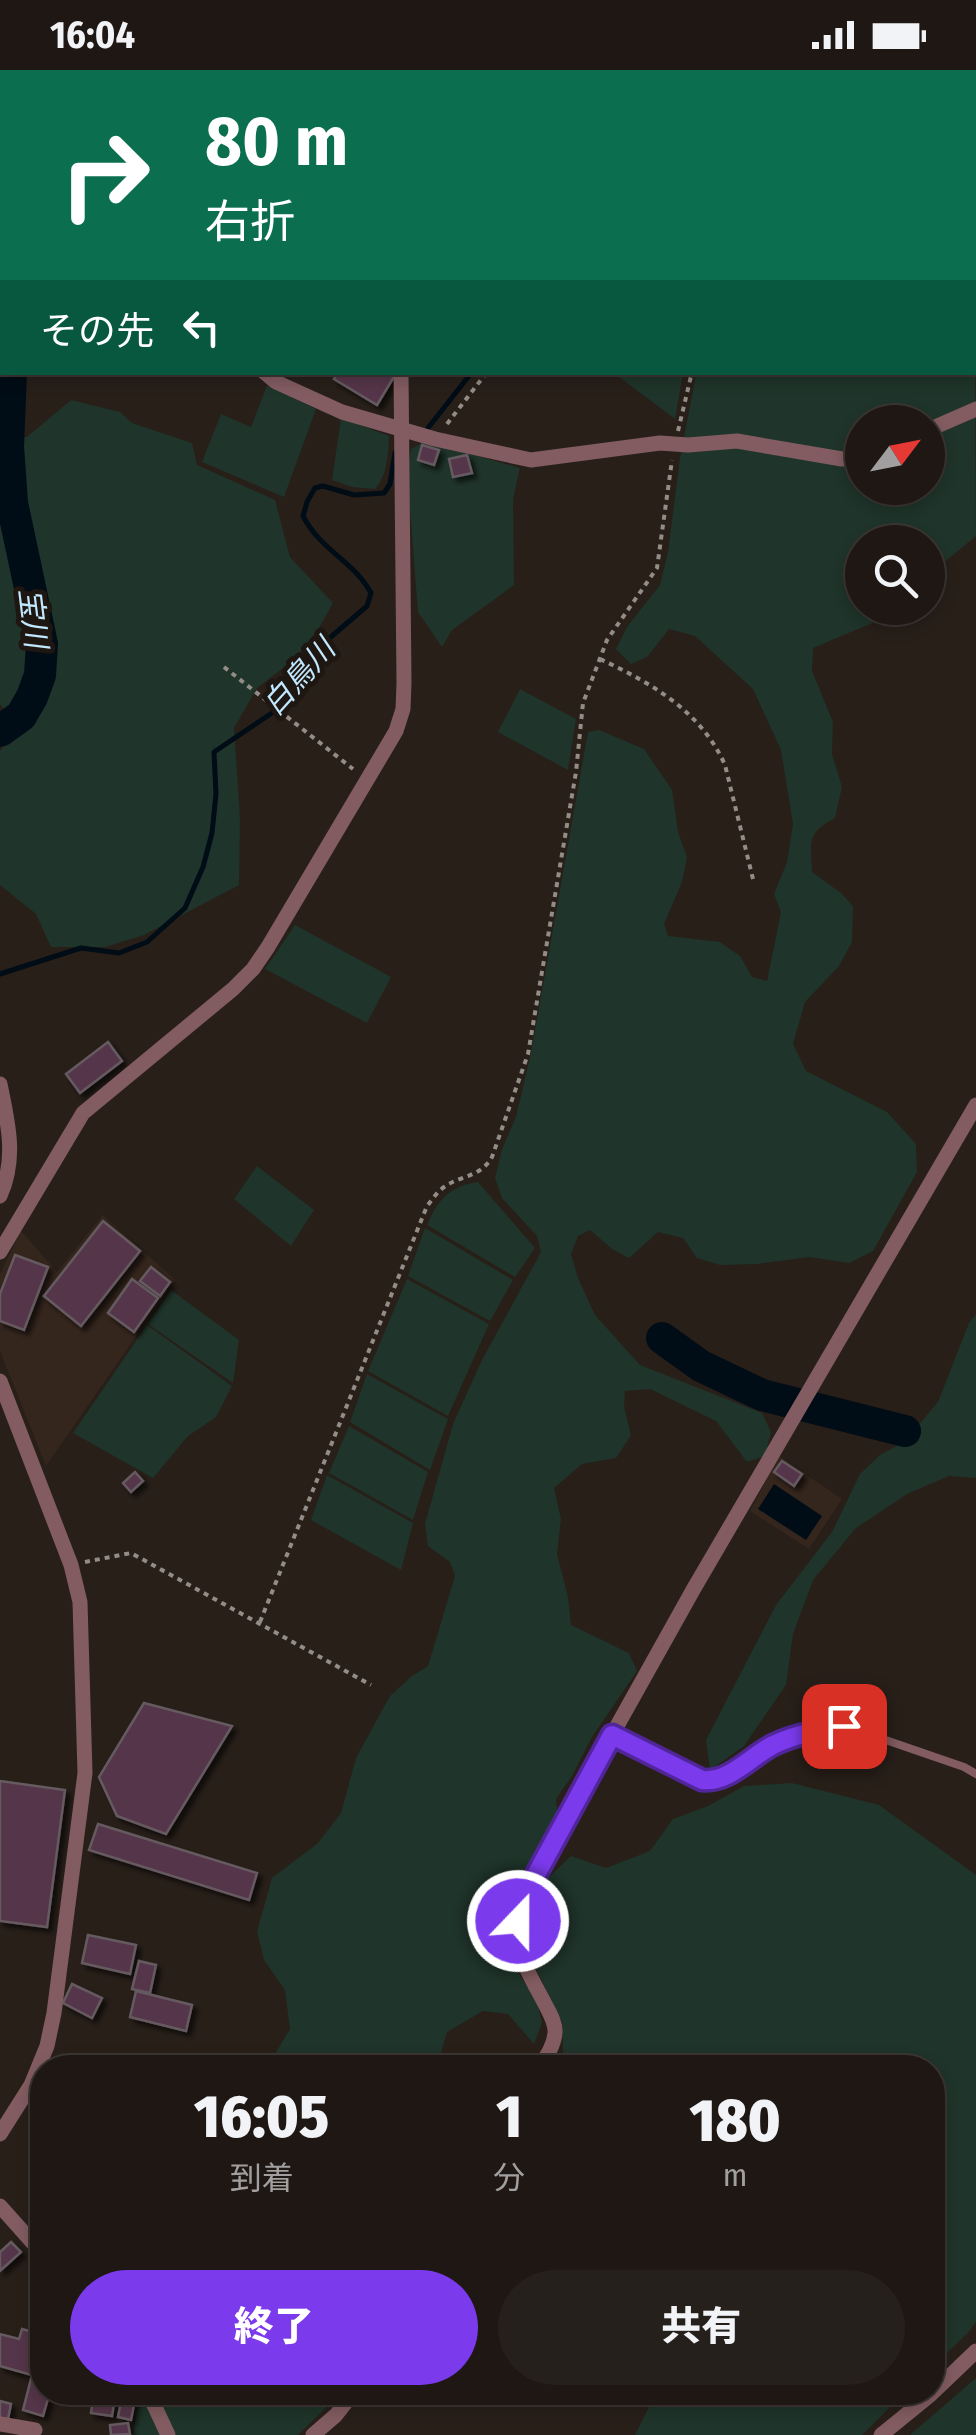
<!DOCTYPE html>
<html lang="ja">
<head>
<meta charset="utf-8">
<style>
	:root { --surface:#1e1713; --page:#26201c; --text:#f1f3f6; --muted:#a19fa0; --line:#3c3633; --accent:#7c3aed }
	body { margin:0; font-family:"Fira Sans Condensed","Noto Sans JP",sans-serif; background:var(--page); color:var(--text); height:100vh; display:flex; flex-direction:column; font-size:38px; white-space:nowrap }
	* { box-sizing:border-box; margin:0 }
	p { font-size:32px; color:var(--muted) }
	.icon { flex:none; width:55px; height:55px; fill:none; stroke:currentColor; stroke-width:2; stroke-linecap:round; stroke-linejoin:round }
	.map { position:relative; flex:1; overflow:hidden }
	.panel { position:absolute; left:30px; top:1985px; width:915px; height:350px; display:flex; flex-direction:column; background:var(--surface); border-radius:40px; box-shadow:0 5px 15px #0003,0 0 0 2px var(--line) }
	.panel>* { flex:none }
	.hud { position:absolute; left:0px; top:0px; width:978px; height:305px; box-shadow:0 5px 15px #0003,0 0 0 2px var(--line); background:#0b6e4f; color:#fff; overflow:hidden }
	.needle { width:65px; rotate:58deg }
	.buttons { position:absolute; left:845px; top:335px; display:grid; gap:20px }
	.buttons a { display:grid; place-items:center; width:100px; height:100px; border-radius:50%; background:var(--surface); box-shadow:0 5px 15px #0003,0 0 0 2px var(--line); font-size:50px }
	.pin { position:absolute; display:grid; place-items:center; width:85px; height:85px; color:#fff; margin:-42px; border-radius:20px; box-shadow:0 5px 15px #0006 }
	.me { position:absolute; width:110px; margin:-55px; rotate:22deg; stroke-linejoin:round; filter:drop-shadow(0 0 8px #0008) }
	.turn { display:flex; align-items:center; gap:35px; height:210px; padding:0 40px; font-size:45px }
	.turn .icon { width:130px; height:130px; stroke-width:2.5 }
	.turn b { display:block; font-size:70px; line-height:85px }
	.then { display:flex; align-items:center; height:95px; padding:0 40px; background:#0003; gap:20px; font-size:38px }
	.eta { display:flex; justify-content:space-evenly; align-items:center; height:170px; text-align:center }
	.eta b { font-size:60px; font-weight:800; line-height:70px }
	.primary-button { display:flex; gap:20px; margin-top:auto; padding:20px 40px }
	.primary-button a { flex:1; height:115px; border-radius:60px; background:var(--accent); color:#fff; font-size:40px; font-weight:800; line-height:115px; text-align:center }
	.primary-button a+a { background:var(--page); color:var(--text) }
	.status { display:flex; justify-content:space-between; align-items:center; height:70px; padding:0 50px; background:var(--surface); direction:ltr }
	.status svg { height:28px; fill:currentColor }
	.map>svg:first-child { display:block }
	.built { fill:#35261d }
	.green { fill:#1f342a; fill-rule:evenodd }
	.water { fill:#000c16 }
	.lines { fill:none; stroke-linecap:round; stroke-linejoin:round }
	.stream { stroke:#000c16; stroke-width:5 }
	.river { stroke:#000c16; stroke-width:32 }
	.building { fill:#553548; stroke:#655a60; stroke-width:2.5; filter:url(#shadow) }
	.path { stroke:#938c87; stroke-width:4; stroke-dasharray:5 5; stroke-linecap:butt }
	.lane { stroke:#825c60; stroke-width:8 }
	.street { stroke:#825c60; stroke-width:15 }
	.route-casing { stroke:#51269a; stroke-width:25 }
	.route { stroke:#7c3aed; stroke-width:18 }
	.labels { text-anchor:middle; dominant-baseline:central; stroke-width:10; stroke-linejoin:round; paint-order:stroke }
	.water-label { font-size:30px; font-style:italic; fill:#c2e8ff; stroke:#1e1610 }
</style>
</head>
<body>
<div class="status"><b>16:04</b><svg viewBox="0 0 49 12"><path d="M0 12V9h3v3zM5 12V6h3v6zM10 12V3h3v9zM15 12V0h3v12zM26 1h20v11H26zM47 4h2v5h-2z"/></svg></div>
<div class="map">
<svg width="976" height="2365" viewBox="0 0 976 2365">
	<defs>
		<filter id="shadow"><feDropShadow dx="4.5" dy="4.5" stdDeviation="2.5" flood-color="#0009"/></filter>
	</defs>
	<rect width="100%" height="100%" fill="#281f19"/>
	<g class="built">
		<polygon points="103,1145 175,1210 46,1396 0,1281 0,1204 21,1161 57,1202"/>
		<polygon points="779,1386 842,1429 809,1479 750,1441"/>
	</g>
	<g class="green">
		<polygon points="0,0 307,0 320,2 2,2 2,246 0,246"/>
		<path d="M975,236L976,466L928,506V472H862V538H898L889,546L813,578L812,601L833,652L832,684L842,717L835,748C806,763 811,772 812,802L841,823L853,836L852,872L839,896L805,932L793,974L806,1001L887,1042L916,1074L917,1102L873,1181L849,1193L810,1187L757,1194L720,1195L697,1188L683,1168L658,1162L629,1188L612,1179L590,1160L578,1166L571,1184L578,1208L595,1245L640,1295L762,1343L771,1362L765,1386L747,1392L716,1351L650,1319L625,1321L624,1337L631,1365L616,1388L582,1394L554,1418L561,1449L557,1484L568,1527L571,1555L629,1583L637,1601L592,1667L572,1706L556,1729L558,1750L528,1806L507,1858L511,1891L537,1932L542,1953L534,1974L508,1944L483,1941L447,1962L440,1986L428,1997H267L290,1959L285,1920L264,1890L257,1861L272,1808L318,1773L341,1743L356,1688L390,1626L412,1606L428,1596L455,1506L450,1492L428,1476L425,1454L453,1354L482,1290L541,1182L537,1166L502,1128L495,1108L502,1079L516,1047L531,983L588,662L599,660L644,679L672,720L678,762L687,787L682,812L664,854L668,866L720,872L740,886L752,907L767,911L781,842L774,824L787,792L793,754L781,680L753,619L695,566L669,559L647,587L631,594L616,579L627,557L660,515L668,482L680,388L696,305L697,302H975ZM862,352H928V418H862Z"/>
		<polygon points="614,303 683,303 675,349"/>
		<polygon points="267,315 316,339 284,427 202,392 221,344 251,357"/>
		<polygon points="71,330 120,342 132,353 192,373 197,395 275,430 290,487 333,533 319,558 296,588 257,618 234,658 240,747 239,815 144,865 105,877 51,877 36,844 0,815 0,681 17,658 0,634 0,366 27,367"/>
		<path d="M341,348L389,366C388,385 388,404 375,419L352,417L332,410Z"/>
		<polygon points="425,371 520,398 513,429 514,515 452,560 442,577 418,542 407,401 411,379"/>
		<polygon points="520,619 576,649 568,700 498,662"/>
		<polygon points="295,855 391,907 367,953 265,899"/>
		<polygon points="257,1096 314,1140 291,1176 234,1129"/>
		<path d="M478,1112L535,1178L515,1207L427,1155C437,1130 450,1116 478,1112Z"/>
		<polygon points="425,1158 513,1210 490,1251 408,1206"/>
		<polygon points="407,1209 489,1254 448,1346 368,1301"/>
		<polygon points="171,1220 239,1270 233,1313 148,1254"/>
		<polygon points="976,1244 976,1408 949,1406 907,1424 856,1458 813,1510 793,1564 786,1615 744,1676 710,1700 706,1670 776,1535 832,1462 860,1404 880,1385 904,1372 938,1332 969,1253"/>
		<polygon points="147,1255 232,1316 216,1347 188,1366 153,1408 73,1363"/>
		<polygon points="367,1304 448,1349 430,1400 350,1352"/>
		<polygon points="349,1356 428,1402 413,1450 329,1403"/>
		<polygon points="327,1405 413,1453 401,1500 311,1450"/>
		<polygon points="792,1713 879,1735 976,1805 976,2252 968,2263 933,2296 932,1998 552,1997 563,1983 562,1952 534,1895 527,1854 548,1808 571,1786 606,1798 650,1781 673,1749 708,1736 744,1716"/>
		<polygon points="976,2308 976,2365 910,2365"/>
		<polygon points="157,2323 341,2323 298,2365 173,2365"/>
		<polygon points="656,2323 656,2322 904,2323 862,2365 635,2365"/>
		<polygon points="144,2331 149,2334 163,2365 133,2365 138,2336"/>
	</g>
	<polygon class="water" points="774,1414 822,1446 806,1470 758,1439"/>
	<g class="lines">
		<g class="stream">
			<polyline points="428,358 472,302"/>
			<path d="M0,904L81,878L119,883L147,872L185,838L203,797L212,763L216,724L214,682L272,643L307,591L332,566L367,536L371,523C354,491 321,481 303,446L307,432L315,418L323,416L354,425L384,423L390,414L395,383"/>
		</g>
		<g class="river">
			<polyline points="36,2 38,0"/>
			<polyline points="2,139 2,212"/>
			<polyline points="0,661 21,646 32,627 40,605 42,574 12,433 8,377 11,302"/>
			<polyline points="662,1268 701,1296 762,1325 905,1361"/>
		</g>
	</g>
	<g class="building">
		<polygon points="555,0 594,0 598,2 553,2"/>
		<polygon points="609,0 683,0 681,2 613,2"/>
		<polygon points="338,302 391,302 395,305 377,335 334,309"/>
		<polygon points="422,375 439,380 434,395 418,390"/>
		<polygon points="467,385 472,403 453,407 449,389"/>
		<polygon points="108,972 122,991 80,1023 66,1004"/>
		<polygon points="103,1151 140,1181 81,1256 44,1226"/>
		<polygon points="15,1185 48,1197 24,1260 0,1251 0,1224"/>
		<polygon points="151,1197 170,1212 160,1226 140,1211"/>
		<polygon points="132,1209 158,1228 134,1262 108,1243"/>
		<polygon points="782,1391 802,1404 794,1416 774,1402"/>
		<polygon points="135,1402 143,1411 131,1422 123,1413"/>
		<polygon points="144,1633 232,1656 166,1764 117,1746 99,1707"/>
		<polygon points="0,1711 65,1720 47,1857 0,1851"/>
		<polygon points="98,1754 257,1803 249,1830 89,1780"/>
		<polygon points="88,1865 136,1875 130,1904 82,1893"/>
		<polygon points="139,1891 156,1895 150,1923 132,1919"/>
		<polygon points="72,1914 102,1928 92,1948 63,1933"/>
		<polygon points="136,1921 192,1935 186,1961 130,1947"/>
		<polygon points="11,2172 21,2182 0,2201 0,2182"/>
		<polygon points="22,2259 37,2263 34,2274 42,2276 39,2289 42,2290 42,2296 40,2303 36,2301 35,2306 0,2296 0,2264 19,2269"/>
		<polygon points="31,2309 42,2313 42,2322 50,2322 43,2346 23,2340"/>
		<polygon points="94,2322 116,2322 112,2346 91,2343"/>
		<polygon points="123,2322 136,2324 131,2350 118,2347"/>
		<polygon points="0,2331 11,2334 8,2349 0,2348"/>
		<polygon points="128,2353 130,2364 111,2365 110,2355"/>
	</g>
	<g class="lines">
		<g class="path">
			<polyline points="710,0 713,2"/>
			<polyline points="725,2 727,0"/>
			<polyline points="972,2 975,0"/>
			<polyline points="447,354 487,302"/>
			<polyline points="678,361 692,302"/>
			<path d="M600,589C651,613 701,641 725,695L753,809"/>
			<polyline points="224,597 353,699"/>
			<polyline points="85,1492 131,1483 371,1615"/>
			<path d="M260,1552L427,1136C432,1130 437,1122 444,1117C461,1105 481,1107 492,1087L528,984L576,702L583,633L607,570L657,498L672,390"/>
		</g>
		<polyline class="lane" points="612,1665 701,1710 714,1711 773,1675 814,1661 845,1656 964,1697 976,1704"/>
		<g class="street">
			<polyline points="532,2 534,0"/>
			<polyline points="0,258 2,258"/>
			<polyline points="264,302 276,312 342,342 435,369 531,390 660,373 688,375 737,371 842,389 862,388"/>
			<polyline points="928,360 976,339"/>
			<path d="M0,1014C8,1053 17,1088 0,1126"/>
			<polyline points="0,1182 83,1043 233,919 253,899 268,877 396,661 403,639 404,613 401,302"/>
			<polyline points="0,1311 71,1495 80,1532 85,1703 54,1943 47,1976 31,2015 0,2064"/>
			<path d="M539,1998C546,1987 554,1976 555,1963C556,1953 549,1942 545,1934C524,1894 510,1876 523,1830L612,1665L693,1520L976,1035"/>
			<polyline points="0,2136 42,2183"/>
			<polyline points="148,2322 168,2365"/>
			<polyline points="0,2354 35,2360"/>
			<polyline points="313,2365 336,2345 354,2322"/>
			<polyline points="881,2365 929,2326 976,2281"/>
		</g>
	</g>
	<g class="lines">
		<g class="route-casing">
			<path id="route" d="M518,1851L531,1814L612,1665L702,1710C729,1713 750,1687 773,1675C796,1664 820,1660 844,1656"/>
		</g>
		<use href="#route" class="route"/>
	</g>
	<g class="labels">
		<g class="water-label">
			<text transform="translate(33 548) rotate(83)">宝川</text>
			<text transform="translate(299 607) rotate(-48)">白鳥川</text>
		</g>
	</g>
</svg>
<div class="buttons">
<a><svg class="needle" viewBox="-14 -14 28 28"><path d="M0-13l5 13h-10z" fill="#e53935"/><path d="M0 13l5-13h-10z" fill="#a19fa0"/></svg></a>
<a><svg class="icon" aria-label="search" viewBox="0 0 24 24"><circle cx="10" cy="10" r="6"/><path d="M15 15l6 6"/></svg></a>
</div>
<div class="pin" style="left:844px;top:1656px;background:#d93025"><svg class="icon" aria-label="arrive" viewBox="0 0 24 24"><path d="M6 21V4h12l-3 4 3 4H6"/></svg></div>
<svg class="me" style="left:518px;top:1851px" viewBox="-20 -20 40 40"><circle r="17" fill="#7c3aed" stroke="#fff" stroke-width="3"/><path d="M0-11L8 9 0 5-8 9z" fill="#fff"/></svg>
<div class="hud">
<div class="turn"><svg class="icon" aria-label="right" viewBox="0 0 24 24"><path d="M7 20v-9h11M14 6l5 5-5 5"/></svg><div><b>80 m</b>右折</div></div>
<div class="then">その先<svg class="icon" aria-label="left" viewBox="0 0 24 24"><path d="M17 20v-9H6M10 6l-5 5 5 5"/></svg></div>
</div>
<section class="panel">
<div class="eta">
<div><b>16:05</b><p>到着</p></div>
<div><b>1</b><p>分</p></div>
<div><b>180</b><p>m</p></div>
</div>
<div class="primary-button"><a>終了</a><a>共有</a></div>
</section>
</div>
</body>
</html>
